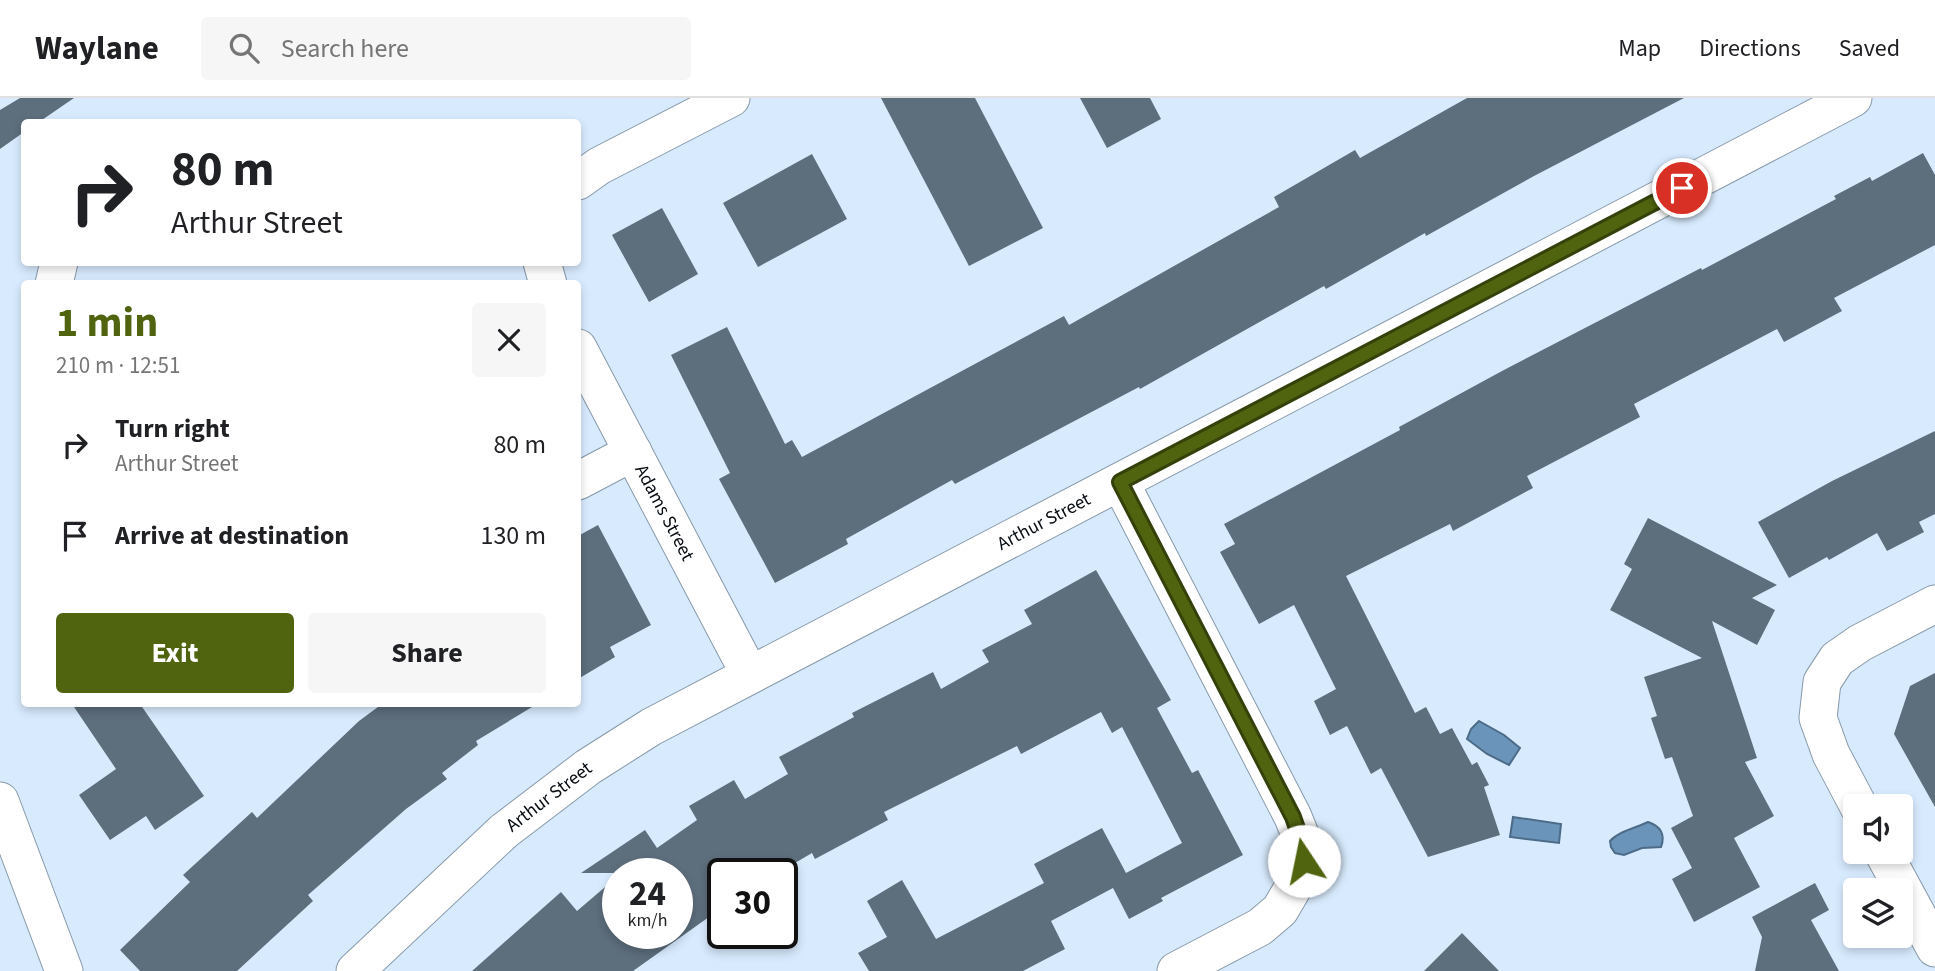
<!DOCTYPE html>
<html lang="en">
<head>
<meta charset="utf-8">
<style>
	:root { --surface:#fff; --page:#f6f6f6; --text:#202124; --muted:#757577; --line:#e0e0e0; --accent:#50640f }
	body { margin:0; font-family:"Source Sans 3",sans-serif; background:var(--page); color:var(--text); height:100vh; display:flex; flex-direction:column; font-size:26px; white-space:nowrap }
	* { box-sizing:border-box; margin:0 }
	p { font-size:23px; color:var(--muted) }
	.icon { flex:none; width:38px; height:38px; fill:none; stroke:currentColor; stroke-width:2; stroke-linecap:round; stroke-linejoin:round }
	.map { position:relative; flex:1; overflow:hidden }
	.panel { position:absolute; left:21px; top:182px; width:560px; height:427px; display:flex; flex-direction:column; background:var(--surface); border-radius:7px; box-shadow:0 4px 10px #0003 }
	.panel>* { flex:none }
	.guide { position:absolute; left:21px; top:21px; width:560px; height:147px; border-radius:7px; box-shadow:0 4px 10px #0003; background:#fff; color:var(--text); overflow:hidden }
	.fabs { position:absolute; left:1843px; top:696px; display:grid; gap:14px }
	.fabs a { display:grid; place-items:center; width:70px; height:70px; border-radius:7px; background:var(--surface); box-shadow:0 4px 10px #0003; font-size:35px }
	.speed { position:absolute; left:602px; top:760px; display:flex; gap:14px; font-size:35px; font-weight:700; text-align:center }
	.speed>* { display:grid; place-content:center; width:91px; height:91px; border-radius:50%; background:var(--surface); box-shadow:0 4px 10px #0003; line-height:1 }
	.speed small { font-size:18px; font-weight:400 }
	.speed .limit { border:4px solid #111; border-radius:10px; background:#fff; color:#111 }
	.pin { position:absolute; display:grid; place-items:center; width:60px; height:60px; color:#fff; margin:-30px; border:4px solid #fff; border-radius:50%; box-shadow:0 2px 7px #0007 }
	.me { position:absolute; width:77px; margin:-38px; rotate:349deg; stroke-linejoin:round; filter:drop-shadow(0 0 5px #0008) }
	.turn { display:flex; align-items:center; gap:24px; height:147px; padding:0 35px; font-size:32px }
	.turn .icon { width:91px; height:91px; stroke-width:2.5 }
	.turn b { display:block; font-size:49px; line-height:60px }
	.round { display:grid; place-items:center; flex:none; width:74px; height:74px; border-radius:7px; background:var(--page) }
	.summary { display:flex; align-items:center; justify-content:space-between; height:119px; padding:0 35px }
	h1 { font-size:42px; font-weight:700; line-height:52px; color:var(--accent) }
	.cta { display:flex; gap:14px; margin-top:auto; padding:14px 35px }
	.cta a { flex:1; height:80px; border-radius:7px; background:var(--accent); color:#fff; font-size:28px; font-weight:700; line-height:80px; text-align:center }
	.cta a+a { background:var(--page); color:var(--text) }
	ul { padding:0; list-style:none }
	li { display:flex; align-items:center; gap:21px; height:91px; padding:0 35px }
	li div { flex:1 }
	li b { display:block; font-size:26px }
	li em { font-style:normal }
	header { display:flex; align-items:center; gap:42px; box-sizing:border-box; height:98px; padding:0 35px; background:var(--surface); border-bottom:2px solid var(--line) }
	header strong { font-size:33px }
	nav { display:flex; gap:38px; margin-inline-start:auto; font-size:24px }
	.search { width:490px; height:63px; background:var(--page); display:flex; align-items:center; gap:18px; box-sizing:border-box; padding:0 24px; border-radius:7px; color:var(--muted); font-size:26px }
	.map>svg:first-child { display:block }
	.water { fill:#6a94ba; stroke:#4c6b88; stroke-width:2 }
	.building { fill:#5d6e7d }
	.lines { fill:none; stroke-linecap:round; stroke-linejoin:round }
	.minor-casing { stroke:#8799aa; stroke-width:39 }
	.minor { stroke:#fff; stroke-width:37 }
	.route-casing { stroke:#34410a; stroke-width:18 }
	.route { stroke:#50640f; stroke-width:12 }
	.labels { text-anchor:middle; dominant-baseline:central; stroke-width:5; stroke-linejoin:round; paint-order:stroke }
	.street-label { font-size:19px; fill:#060c12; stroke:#eff7fe }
</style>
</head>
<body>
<header>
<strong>Waylane</strong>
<div class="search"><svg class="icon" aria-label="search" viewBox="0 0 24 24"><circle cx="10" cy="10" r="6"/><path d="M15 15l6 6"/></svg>Search here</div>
<nav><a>Map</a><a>Directions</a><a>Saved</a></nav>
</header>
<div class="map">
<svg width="1935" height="873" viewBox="0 0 1935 873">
	<rect width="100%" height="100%" fill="#d8ebfe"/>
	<g class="water">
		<polygon points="1479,623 1504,637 1520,650 1509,667 1487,656 1467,641 1471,631"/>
		<polygon points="1513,719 1561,726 1559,745 1510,739"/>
		<path d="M1648,724C1660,728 1666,736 1661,749L1642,750L1624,757L1615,755L1611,749L1610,743C1619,733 1636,730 1648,724Z"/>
	</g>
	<g class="building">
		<polygon points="20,0 74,0 39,24 24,24 24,34 0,51 0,12"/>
		<polygon points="881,0 975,0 1043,130 969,168"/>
		<polygon points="1080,0 1150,0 1161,21 1107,50"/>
		<polygon points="1467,0 1684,0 1534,78 1426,138 1425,135 1326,191 1324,188 1140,291 1139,289 955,386 952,382 846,441 848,446 775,485 719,381 730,375 671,257 727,229 785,346 792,342 802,359 1064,218 1069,227 1279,109 1274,99 1355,52 1360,60"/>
		<polygon points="1923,55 1935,77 1935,147 1834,200 1842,213 1784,244 1777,231 1634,306 1640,319 1527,378 1533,390 1453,433 1450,426 1346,478 1415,615 1426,609 1440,636 1452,630 1472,667 1477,664 1489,687 1484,689 1500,737 1428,759 1381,670 1371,676 1347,628 1330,637 1314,603 1336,591 1294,507 1259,526 1220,454 1235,446 1224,426 1400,332 1399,329 1502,273 1701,170 1702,172 1836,101 1834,98 1870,79 1872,83"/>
		<polygon points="812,56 847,121 758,169 723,105"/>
		<polygon points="662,110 698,176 649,204 612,137"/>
		<polygon points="1935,333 1935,416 1919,424 1924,434 1887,453 1877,435 1829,462 1827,459 1789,480 1758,424 1832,383"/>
		<polygon points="1648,420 1777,487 1752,500 1775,512 1757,547 1712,523 1757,660 1745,664 1774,718 1734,740 1760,789 1694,824 1672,781 1692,770 1671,730 1693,718 1672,659 1665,661 1651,620 1657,618 1644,579 1702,560 1610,512 1632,471 1624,466"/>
		<polygon points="598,427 651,527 610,549 615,559 578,581 578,438"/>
		<polygon points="1096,472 1171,602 1157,610 1192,675 1198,672 1243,757 1161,800 1163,803 1129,821 1113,790 1051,823 1065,851 1023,873 869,873 858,855 887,839 867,803 902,782 936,841 1044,785 1034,766 1102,730 1126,775 1182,745 1122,629 1112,635 1101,614 1021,656 1017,648 884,714 888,722 815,761 812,755 778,775 723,775 723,809 633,873 472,873 561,794 577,813 618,778 618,835 677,835 677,775 581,775 645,732 657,750 697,722 689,708 734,682 745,701 788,676 779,659 854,619 852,615 933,574 941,591 989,564 982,552 1032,526 1024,512"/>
		<polygon points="1935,575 1935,709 1894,636 1910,588"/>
		<polygon points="72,606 140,606 204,698 155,732 146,718 110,742 79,697 116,671"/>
		<polygon points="382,606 537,606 476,643 478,647 442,675 447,681 406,711 308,797 313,803 237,873 140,873 120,852 190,784 183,777 252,714 257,720 359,623"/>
		<polygon points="1815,785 1829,812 1811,822 1839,873 1755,873 1762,839 1752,819"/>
		<polygon points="1462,835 1499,873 1424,873"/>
	</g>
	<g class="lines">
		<g class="minor-casing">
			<g id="minor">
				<polyline points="578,83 599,68 731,0"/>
				<polyline points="542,164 548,186"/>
				<polyline points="54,186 59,164"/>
				<path id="s1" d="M578,250L750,577"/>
				<polyline points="578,383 633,354"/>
				<polyline points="1120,384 1293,719 1301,739 1304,763 1297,783 1280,812 1260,829 1176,873"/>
				<polyline points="0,703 64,873"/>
				<polyline points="1859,709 1831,656 1818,620 1822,584 1837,561 1860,545 1935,506"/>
				<polyline points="1883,754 1935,850"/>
				<path id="s2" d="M355,873L504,733L588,669L651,629L1853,0"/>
			</g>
		</g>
		<use href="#minor" class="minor"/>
	</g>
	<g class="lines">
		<g class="route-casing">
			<polyline id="route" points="1304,763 1300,739 1293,719 1120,384 1682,90"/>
		</g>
		<use href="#route" class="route"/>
	</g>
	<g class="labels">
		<g class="street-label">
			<text stroke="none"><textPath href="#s1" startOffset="186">Adams Street</textPath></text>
			<text stroke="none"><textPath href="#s2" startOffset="828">Arthur Street</textPath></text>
			<text stroke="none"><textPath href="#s2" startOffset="261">Arthur Street</textPath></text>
		</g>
	</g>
</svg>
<div class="fabs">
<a><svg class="icon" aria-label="sound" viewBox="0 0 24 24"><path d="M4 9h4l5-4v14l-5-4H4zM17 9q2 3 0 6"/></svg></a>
<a><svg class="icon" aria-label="layers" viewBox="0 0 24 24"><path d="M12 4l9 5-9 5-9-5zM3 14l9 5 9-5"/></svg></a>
</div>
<div class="speed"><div>24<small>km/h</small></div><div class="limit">30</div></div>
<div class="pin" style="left:1682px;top:90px;background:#d93025"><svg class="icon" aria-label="arrive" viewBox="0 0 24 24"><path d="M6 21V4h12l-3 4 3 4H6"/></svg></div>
<svg class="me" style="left:1304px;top:763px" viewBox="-20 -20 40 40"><circle r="19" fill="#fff"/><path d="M0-13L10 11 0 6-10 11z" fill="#50640f"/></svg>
<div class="guide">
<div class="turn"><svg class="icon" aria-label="right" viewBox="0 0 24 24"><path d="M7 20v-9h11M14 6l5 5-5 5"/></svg><div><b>80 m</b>Arthur Street</div></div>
</div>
<section class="panel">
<div class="summary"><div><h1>1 min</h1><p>210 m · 12:51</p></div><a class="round"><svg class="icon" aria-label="close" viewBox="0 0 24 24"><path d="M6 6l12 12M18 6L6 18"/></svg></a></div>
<ul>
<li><svg class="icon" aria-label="right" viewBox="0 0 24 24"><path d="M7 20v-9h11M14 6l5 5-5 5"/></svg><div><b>Turn right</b><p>Arthur Street</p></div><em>80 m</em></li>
<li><svg class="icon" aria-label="arrive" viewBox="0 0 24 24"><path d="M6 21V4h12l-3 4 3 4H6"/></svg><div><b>Arrive at destination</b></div><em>130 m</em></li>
</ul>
<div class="cta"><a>Exit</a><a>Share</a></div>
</section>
</div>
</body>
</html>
